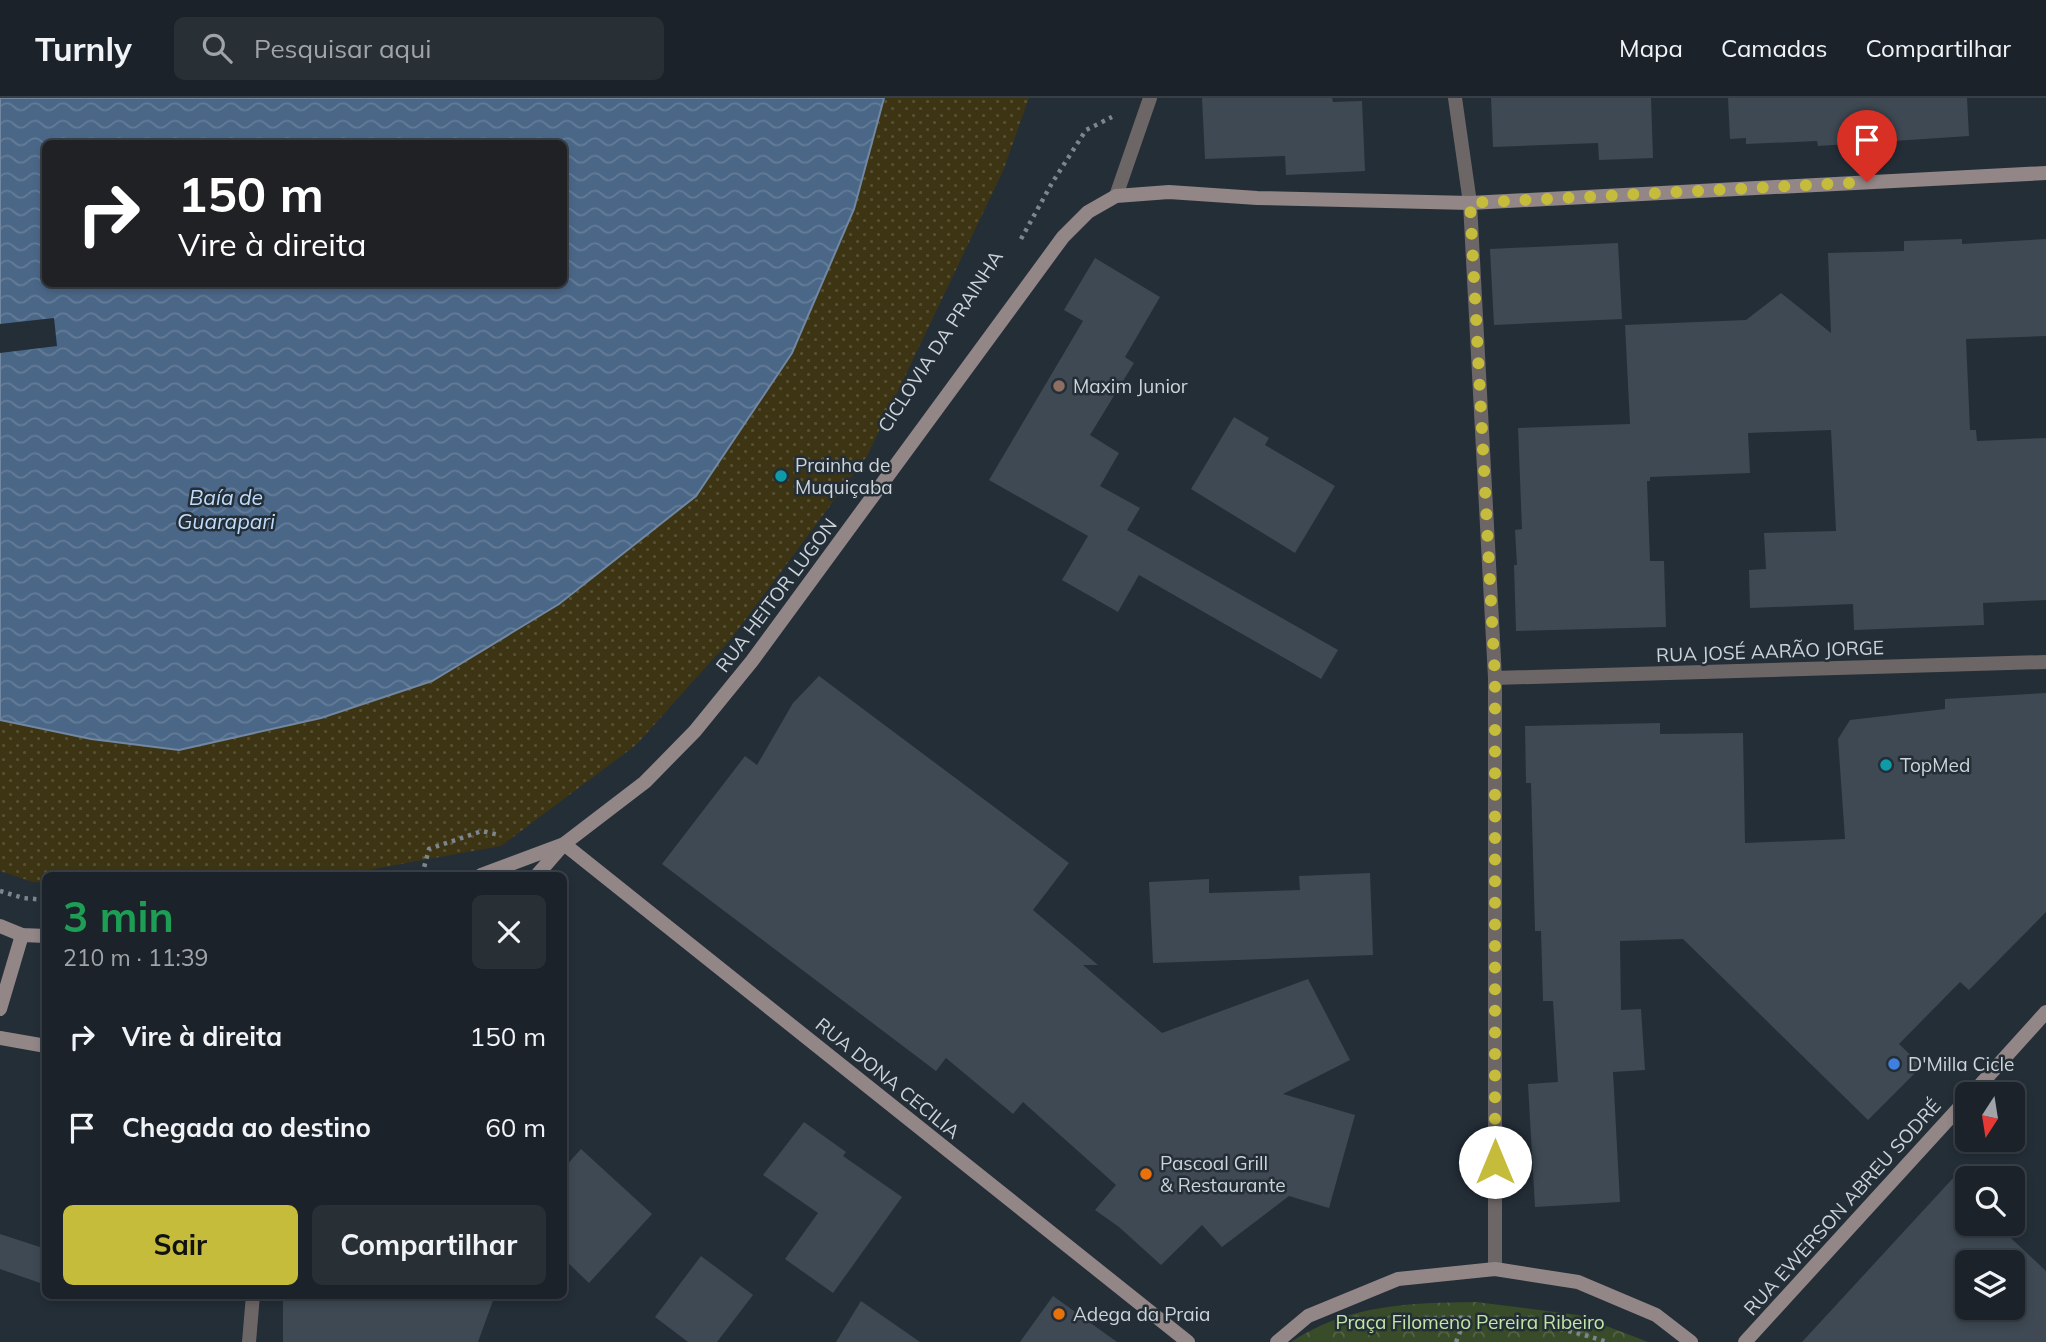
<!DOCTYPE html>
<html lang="pt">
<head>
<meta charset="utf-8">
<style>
	:root { --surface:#1b2229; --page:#282f35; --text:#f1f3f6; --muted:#a0a4a8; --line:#393f46; --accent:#c6bc3c }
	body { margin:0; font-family:Mulish,sans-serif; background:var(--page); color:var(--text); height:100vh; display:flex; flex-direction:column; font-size:26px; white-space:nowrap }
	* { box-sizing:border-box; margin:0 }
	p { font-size:23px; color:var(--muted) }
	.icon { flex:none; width:38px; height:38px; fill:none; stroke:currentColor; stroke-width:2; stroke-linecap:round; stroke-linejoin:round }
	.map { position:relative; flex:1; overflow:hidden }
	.sheet { position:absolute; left:42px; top:774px; width:525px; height:427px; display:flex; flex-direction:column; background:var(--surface); border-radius:10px; box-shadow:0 4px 10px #0003,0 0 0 2px var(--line) }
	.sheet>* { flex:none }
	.banner { position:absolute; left:42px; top:42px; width:525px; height:147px; border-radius:10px; box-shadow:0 4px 10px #0003,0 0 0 2px var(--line); background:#202124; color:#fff; overflow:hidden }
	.needle { width:46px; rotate:192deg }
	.controls { position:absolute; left:1955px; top:984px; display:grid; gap:14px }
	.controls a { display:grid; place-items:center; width:70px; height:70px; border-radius:10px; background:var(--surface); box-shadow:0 4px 10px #0003,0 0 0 2px var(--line); font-size:35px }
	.pin { position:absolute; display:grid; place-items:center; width:60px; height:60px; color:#fff; margin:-72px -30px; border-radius:50% 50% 50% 0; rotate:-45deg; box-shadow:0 0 7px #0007 }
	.pin .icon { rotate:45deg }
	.me { position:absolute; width:77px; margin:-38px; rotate:0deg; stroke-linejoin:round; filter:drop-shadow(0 0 5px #0008) }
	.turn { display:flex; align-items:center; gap:24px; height:147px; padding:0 21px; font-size:32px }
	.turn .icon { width:91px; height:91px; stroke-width:2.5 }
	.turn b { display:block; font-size:49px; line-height:60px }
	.round { display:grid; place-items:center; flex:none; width:74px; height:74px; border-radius:10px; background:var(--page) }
	.headline { display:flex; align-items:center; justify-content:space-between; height:119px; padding:0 21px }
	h1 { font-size:42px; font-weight:700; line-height:52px; color:#1e9e55 }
	.primary-button { display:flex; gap:14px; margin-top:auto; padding:14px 21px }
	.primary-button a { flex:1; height:80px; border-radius:10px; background:var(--accent); color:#111; font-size:28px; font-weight:700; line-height:80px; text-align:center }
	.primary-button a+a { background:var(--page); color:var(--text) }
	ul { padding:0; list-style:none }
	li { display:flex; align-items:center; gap:21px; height:91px; padding:0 21px }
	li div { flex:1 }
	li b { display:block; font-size:26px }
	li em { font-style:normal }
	header { display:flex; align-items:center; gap:42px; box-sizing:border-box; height:98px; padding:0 35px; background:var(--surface); border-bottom:2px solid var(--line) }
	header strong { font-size:33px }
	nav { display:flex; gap:38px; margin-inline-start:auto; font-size:24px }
	.search { width:490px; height:63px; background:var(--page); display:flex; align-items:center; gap:18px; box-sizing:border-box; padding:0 24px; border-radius:10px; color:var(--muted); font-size:26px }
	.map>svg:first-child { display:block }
	.sand { fill:url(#sand-dots) }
	.park { fill:url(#park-crowns) }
	.water { fill:url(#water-waves); stroke:#7287a0; stroke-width:2; fill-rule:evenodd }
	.pier { fill:#242e37 }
	.building { fill:#3e4953; fill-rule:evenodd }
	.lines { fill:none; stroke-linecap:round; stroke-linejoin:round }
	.path { stroke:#7e868d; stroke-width:4.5; stroke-dasharray:3.5 5; stroke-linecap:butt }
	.street { stroke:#6d6667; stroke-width:14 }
	.secondary { stroke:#928687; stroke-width:14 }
	.route { stroke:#c6bc3c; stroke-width:12; stroke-dasharray:0 21.6 }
	.education-dot { fill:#8d6e63; stroke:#242e37; stroke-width:2.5 }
	.culture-dot { fill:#0f9aa8; stroke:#242e37; stroke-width:2.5 }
	.shop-dot { fill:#3f7fe0; stroke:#242e37; stroke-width:2.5 }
	.food-dot { fill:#e8710a; stroke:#242e37; stroke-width:2.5 }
	.labels { text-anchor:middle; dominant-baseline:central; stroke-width:5; stroke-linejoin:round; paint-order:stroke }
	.street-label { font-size:19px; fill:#ccd3d9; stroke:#242e37 }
	.poi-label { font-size:19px; fill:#ccd3d9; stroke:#242e37; text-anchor:start }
	.park-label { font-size:19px; fill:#c2e6a6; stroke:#242e37 }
	.water-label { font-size:21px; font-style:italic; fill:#bfdcfd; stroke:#242e37 }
</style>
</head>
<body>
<header>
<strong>Turnly</strong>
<div class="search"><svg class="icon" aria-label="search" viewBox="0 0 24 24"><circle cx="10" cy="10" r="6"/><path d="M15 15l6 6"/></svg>Pesquisar aqui</div>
<nav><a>Mapa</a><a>Camadas</a><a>Compartilhar</a></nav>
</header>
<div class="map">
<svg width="2046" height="1244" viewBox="0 0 2046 1244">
	<defs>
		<pattern id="sand-dots" width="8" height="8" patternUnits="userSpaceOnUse" patternTransform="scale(1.75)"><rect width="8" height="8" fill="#3c3413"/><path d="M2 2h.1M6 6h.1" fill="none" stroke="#575035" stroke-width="1.8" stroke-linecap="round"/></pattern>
		<pattern id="park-crowns" width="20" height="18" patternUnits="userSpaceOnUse" patternTransform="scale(1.75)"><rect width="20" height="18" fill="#394c29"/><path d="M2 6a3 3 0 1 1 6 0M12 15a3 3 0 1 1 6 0" fill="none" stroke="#546547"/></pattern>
		<pattern id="water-waves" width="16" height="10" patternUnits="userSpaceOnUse" patternTransform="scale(1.75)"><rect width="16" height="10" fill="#4b6788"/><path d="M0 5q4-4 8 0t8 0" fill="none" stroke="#647c98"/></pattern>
	</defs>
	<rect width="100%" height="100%" fill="#242e37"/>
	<polygon class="sand" points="884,0 1029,0 1003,73 867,358 731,541 636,647 501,748 340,777 46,777 45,785 33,784 0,773 0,622 91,641 179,652 321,620 431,583 559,506 696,398 792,255 854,111"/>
	<path class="park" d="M1476,1204L1578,1217L1648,1244H1291C1348,1206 1410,1205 1476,1204Z"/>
	<path class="water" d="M0,0H884L854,111L792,255L696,398L559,506L432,583L321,620L179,652L91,641L0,622ZM46,46H564V186H46Z"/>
	<polygon class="pier" points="54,220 57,248 0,255 0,226"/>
	<g class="building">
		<polygon points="1202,0 1332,0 1333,4 1362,3 1365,73 1286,77 1285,58 1205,61"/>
		<polygon points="1491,0 1651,0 1653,60 1599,62 1598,45 1493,49"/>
		<polygon points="1728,0 1967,0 1969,38 1818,48 1817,43 1746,46 1746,40 1730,41"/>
		<polygon points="1962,141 1962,146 2046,141 2046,238 1966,241 1970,332 1976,332 1977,343 2046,340 2046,502 1983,505 1984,527 1854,532 1853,506 1750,510 1749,472 1766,471 1764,435 1836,433 1831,332 1748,335 1750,375 1650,379 1650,383 1647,383 1650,463 1664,463 1666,529 1516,533 1514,467 1517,467 1515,432 1522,431 1518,330 1630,326 1625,227 1746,222 1781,195 1831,235 1828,155 1904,153 1904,143"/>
		<polygon points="1618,145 1622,221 1494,227 1490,151"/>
		<polygon points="1095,160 1160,199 1125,259 1134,265 1090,337 1119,355 1100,388 1140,410 1127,432 1338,552 1321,581 1139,477 1118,514 1062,482 1088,438 989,382 1083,223 1064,212"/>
		<polygon points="1234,319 1269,340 1265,347 1335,388 1295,455 1191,391"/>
		<polygon points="819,578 1069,765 1033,812 1098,867 1083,867 1162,935 1308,881 1350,962 1283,996 1355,1017 1329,1110 1289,1098 1222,1149 1202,1127 1161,1167 1119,1129 1095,1112 1116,1087 1023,1004 1013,1016 946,960 936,973 662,766 745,658 757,667 793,605"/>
		<polygon points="2046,595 2046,814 1969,892 1960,884 1899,946 1922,968 1868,1022 1683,841 1620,843 1621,912 1641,911 1645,972 1613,974 1620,1104 1535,1109 1528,986 1558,984 1553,903 1543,903 1541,833 1535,833 1531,685 1526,685 1525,628 1660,625 1660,636 1743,635 1745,745 1845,741 1838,641 1850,622 1945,611 1945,601"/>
		<polygon points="1370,775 1373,857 1153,865 1149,784 1209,781 1209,795 1300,792 1299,778"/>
		<polygon points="804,1024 846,1054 843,1058 902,1099 833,1195 785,1161 818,1115 763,1077"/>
		<polygon points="581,1051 652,1116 589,1185 564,1161 564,1070"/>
		<path d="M1967,1065V1125H1995L2046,1173V1244H1802ZM1967,1164H2012V1209H1967Z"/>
		<polygon points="0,1136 46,1151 46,1187 0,1171"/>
		<polygon points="701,1158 753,1197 717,1244 688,1244 655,1219"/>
		<polygon points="283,1197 495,1197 478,1244 283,1244"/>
		<polygon points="1053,1198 1117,1244 1020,1244"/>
		<polygon points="861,1203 920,1244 836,1244"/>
	</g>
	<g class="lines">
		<g class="path">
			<polyline points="1021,141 1052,85 1086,32 1112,19"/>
			<polyline points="422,777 429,751 482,733 499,737"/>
			<polyline points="0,793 23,800 46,802"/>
			<path d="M1366,1229C1443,1212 1532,1219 1607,1244"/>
			<polyline points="1456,1244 1465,1221"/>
		</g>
		<g class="street">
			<polyline points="1455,0 1470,105 1495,580 1495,1171"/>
			<polyline points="1116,98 1150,0"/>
			<polyline points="1495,580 2046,564"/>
			<polyline points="249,1244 253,1197"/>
		</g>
		<g class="secondary">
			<polyline points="481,777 564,746 645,684 695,633 752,563 1063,139 1088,114 1116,98 1169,94 1257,100 1470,105 2046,75"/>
			<polyline points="537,777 564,746 1188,1244"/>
			<polyline points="0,828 22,837 46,838"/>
			<polyline points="0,911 22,837"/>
			<polyline points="0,940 46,948"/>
			<polyline points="1972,996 2046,914"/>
			<polyline points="1277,1244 1308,1218 1398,1181 1495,1171 1578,1184 1656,1217 1691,1244"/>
			<polyline points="1745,1244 1967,1001"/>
		</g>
	</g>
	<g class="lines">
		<polyline class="route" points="1495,1064 1495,580 1470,105 1867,84"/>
	</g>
	<circle class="education-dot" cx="1059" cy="288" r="7"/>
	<g class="culture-dot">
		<circle cx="781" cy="378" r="7"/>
		<circle cx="1886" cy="667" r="7"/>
	</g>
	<circle class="shop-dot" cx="1894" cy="966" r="7"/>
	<g class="food-dot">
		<circle cx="1146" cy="1076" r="7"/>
		<circle cx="1059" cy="1216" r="7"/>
	</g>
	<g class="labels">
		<g class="street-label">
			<text transform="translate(940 243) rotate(-57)">CICLOVIA DA PRAINHA</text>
			<text transform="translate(776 497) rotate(-53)">RUA HEITOR LUGON</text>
			<text transform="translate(1770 553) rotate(-2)">RUA JOSÉ AARÃO JORGE</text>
			<text transform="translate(888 980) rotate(39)">RUA DONA CECILIA</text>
			<text transform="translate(1842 1109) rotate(-48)">RUA EWERSON ABREU SODRÉ</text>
		</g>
		<g class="poi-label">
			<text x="1073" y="288">Maxim Junior</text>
			<text x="795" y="367">Prainha de<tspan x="795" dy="22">Muquiçaba</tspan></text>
			<text x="1900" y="667">TopMed</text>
			<text x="1908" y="966">D'Milla Cicle</text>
			<text x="1160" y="1065">Pascoal Grill<tspan x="1160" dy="22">&amp; Restaurante</tspan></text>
			<text x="1073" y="1216">Adega da Praia</text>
		</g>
		<g class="park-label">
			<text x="1470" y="1224">Praça Filomeno Pereira Ribeiro</text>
		</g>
		<g class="water-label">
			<text x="226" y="399">Baía de<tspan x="226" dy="24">Guarapari</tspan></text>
		</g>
	</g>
</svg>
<div class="controls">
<a><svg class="needle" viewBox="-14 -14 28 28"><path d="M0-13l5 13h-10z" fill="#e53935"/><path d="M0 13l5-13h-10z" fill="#a0a4a8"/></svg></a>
<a><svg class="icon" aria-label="search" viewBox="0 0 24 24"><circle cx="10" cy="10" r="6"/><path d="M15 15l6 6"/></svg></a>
<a><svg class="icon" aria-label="layers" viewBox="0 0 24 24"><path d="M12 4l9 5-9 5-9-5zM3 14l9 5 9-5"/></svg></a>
</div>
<div class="pin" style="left:1867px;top:84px;background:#d93025"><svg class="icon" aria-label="arrive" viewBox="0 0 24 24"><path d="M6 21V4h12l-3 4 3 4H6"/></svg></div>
<svg class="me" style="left:1495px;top:1064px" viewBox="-20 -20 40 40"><circle r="19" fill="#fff"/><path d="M0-13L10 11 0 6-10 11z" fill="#c6bc3c"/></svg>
<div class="banner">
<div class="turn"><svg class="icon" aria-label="right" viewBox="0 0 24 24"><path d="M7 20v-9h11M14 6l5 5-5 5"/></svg><div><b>150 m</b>Vire à direita</div></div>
</div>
<section class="sheet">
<div class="headline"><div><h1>3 min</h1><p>210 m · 11:39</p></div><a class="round"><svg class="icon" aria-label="close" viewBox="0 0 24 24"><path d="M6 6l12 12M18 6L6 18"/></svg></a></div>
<ul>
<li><svg class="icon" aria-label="right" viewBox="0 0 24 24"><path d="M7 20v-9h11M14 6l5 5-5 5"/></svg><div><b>Vire à direita</b></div><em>150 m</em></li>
<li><svg class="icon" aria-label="arrive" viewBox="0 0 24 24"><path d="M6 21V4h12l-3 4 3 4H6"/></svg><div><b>Chegada ao destino</b></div><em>60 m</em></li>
</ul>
<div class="primary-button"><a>Sair</a><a>Compartilhar</a></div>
</section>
</div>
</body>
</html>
